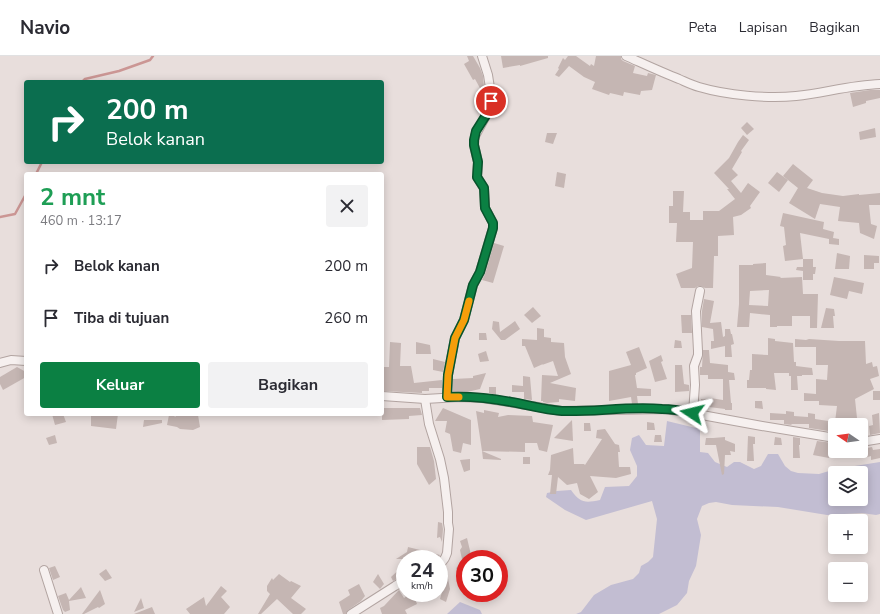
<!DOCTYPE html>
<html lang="id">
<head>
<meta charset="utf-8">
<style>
	:root { --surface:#fff; --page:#f2f2f3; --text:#2b2b33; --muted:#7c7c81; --line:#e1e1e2; --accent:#0b8043 }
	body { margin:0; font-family:"Nunito Sans",sans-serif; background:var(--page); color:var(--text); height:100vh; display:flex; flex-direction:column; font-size:15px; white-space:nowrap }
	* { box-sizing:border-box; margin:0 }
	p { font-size:13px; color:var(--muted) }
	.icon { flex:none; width:22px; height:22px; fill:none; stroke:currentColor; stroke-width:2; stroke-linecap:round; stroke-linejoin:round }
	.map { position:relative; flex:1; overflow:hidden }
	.drawer { position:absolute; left:24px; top:116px; width:360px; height:244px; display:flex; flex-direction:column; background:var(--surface); border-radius:4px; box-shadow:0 2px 10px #0003 }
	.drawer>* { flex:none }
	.guide { position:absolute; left:24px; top:24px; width:360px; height:84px; border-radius:4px; box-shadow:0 2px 10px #0003; background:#0b6e4f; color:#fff; overflow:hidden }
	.needle { width:26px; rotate:283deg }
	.tools { position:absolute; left:828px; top:362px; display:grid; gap:8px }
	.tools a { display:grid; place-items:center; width:40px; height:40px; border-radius:4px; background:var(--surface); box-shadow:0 2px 10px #0003; font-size:20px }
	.speed { position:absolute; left:396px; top:494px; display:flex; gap:8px; font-size:20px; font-weight:700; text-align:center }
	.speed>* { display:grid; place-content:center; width:52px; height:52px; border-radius:50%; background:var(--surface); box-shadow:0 2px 10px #0003; line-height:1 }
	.speed small { font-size:10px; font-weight:400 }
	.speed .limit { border:6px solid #d22; background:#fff; color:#111 }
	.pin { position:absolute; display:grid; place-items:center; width:34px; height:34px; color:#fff; margin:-17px; border:2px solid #fff; border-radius:50%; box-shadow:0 1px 4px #0007 }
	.me { position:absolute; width:44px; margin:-22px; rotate:280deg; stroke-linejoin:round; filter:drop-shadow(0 0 3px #0008) }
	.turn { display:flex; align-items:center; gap:14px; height:84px; padding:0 16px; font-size:18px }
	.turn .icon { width:52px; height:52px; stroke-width:2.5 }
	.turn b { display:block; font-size:28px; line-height:34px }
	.round { display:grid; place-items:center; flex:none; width:42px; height:42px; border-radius:4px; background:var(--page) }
	.headline { display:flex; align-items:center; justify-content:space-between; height:68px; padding:0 16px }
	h1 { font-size:24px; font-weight:700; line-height:30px; color:#1e9e55 }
	.button { display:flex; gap:8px; margin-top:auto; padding:8px 16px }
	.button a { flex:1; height:46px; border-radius:4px; background:var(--accent); color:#fff; font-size:16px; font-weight:700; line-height:46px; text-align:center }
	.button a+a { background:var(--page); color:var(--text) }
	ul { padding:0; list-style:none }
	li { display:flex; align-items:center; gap:12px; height:52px; padding:0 16px }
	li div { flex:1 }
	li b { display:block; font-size:15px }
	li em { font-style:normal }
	header { display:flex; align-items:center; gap:24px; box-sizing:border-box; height:56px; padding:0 20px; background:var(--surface); border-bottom:1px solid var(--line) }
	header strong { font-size:19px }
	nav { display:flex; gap:22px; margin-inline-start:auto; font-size:14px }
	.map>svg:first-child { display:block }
	.green { fill:#c2bdd2; fill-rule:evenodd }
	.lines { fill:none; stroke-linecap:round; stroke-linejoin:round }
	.stream { stroke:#cb9694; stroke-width:2.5 }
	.building { fill:#c5b6b3; fill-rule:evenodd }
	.minor-casing { stroke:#b2a4a1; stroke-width:10 }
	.minor { stroke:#f6f0ef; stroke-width:8 }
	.route-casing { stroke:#07532c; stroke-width:10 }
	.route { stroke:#0b8043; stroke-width:7 }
	.slow { stroke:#f59e0b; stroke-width:7 }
</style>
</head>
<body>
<header>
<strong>Navio</strong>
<nav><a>Peta</a><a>Lapisan</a><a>Bagikan</a></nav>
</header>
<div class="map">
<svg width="880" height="558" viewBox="0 0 880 558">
	<rect width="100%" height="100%" fill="#e8dedc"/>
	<g class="green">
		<path d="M667,365L700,373V396L708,397L715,406L727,411L734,406H740L754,413L761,410L768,398H778L785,410L791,415L798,417L819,418L836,413L880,406V458L876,459L862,457L827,459L778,451L732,449L716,446L709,447L702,450L697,463L701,479L696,510L689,525L687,537L677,549L659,558H576L581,556L594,539L611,529L633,523L639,517L641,510L648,506L653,501L657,463L652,445L586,464L565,454L546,441L547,437L557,435L571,434C580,447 585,447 600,444L605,431L629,430L637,420V410L630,394L632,382L639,379L646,389L664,390ZM835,417H861V443H835Z"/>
		<polygon points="460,546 480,554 482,558 447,558"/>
	</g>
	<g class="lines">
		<g class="stream">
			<polyline points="82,26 85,23 119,15 150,4 153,0"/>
			<polyline points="36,118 42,106"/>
			<polyline points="0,161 15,158 26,138"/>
		</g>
	</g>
	<g class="building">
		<polygon points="467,0 473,0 480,12 483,20 484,31 481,34 475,23 473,24 464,8 469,5"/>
		<polygon points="501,0 548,0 548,2 520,10 520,9 503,12"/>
		<polygon points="568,0 576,0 590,10 591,8 594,10 596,0 621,0 621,3 623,5 635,10 633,17 647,20 648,17 656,19 652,34 641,35 640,39 624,36 623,40 610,37 609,39 592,33 595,26 584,21 569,10 559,21 555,19 559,13 558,12 563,2 565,4"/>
		<polygon points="870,34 880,34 880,42 866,45 866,47 853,51 850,37"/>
		<polygon points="747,66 754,73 747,79 741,72"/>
		<polygon points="875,72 876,81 860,84 859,76"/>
		<polygon points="547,77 557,77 553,88 545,86"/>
		<polygon points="743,79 749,84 741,95 742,96 732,113 738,119 731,125 741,137 748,127 760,136 750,150 751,152 741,159 733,161 734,179 718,180 718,200 714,200 713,232 705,232 701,230 698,230 695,232 681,232 676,218 692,212 693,186 676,186 677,167 669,167 669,150 673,150 673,135 684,135 683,156 690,156 690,164 703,164 703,155 719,155 735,143 727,133 729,133 714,117 729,102 738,86"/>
		<polygon points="793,108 813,124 807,132 822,137 843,140 859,138 859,139 880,137 880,149 869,149 871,168 877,170 874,183 860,177 859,167 838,165 840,151 820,148 815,163 789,147 798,132 783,120"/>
		<polygon points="557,116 566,118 564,132 555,130"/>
		<polygon points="777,116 788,124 779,136 768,127"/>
		<polygon points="783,157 824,166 823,173 834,176 833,182 839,183 839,189 829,188 829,183 800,177 803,203 785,205 783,190 786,189 784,171 780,170"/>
		<polygon points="494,187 504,190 493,227 482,224 485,218"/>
		<polygon points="837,197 850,200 849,213 835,213"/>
		<polygon points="864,199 879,200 879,207 874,207 874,213 864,213"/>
		<polygon points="803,203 813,203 813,211 816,211 815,218 813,218 813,224 803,224 803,215 796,214 797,211 803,211"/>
		<path d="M766,207V219L781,221L780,222L802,221L803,238H818L817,272H810V260H792V270H777V271H770V259L750,257L749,271H737L739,248V209H753V208ZM769,234L768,250L749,249L750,235Z"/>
		<polygon points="834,221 864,227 862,238 849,235 847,243 830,239"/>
		<polygon points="704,243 714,245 710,267 721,266 723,281 725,280 725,273 730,273 731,278 732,278 734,288 731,289 732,301 725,301 725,290 711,293 711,285 714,285 713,273 702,271 702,255"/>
		<polygon points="533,251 541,260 532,267 524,259"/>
		<polygon points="826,252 834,253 835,260 833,260 834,272 821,272"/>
		<polygon points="681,259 691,259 692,277 682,277"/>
		<polygon points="493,265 499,266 500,276 515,265 520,273 505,284 501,284 492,273"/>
		<polygon points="537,272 544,273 544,281 551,282 551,286 564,287 565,301 571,318 550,327 576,332 575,345 559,343 559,346 547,347 543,346 543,345 541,345 542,319 558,320 553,305 542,309 543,308 534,312 525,290 522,290 522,283 537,284"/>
		<polygon points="479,277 486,277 487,284 479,284"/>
		<polygon points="768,282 775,283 775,285 793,287 794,306 796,306 796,310 812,312 813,319 802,319 802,320 797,320 798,334 791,334 791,320 789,320 789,317 774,317 776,334 766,333 766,332 747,332 747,324 749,324 750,314 752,314 752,298 768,299"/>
		<polygon points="795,283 806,284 809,283 839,285 865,285 866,308 872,306 873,311 877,310 879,320 870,323 874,333 855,343 857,362 859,363 858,369 835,369 835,376 809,372 809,368 791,368 792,369 784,368 784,364 770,364 770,357 786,358 786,355 794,356 794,360 808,361 808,357 815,358 815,363 835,366 837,350 819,349 819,345 804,345 804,337 816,338 816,323 827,324 828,309 816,309 816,291 795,291"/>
		<polygon points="675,284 681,285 682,292 674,292"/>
		<polygon points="390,286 401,287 400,310 411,310 414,327 442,324 442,332 429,332 429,335 422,335 422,337 384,335 382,330 382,311 389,311"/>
		<polygon points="416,286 430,289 431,298 416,298"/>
		<polygon points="639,291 647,312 636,317 636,319 635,319 637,332 651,333 651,340 637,340 638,348 632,348 631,341 609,345 609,315 631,309 626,296"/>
		<polygon points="703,294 709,294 710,307 728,309 728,316 734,317 735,324 729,324 731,347 732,347 732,354 725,354 725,353 701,350 701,343 710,343 710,342 723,344 723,323 708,323 708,319 700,319 700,311 702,311"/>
		<polygon points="486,295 489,305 480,306 478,298"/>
		<polygon points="661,299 663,305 661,306 667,323 655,326 649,305"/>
		<polygon points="433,303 445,306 443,316 433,314"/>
		<polygon points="675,309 682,309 684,328 689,329 689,335 675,336"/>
		<polygon points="17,311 26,316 26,321 3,334 0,328 0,321"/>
		<polygon points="486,317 480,333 467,336 453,336 453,323 473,322 473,320"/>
		<polygon points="523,320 530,321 532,344 524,343 524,336 512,336 512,329 523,330"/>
		<polygon points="489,331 496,331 496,339 489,337"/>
		<rect x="873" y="335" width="7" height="9"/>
		<polygon points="755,345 762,345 763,353 755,352"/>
		<polygon points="382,352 420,352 422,359 409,360 409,363 382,364"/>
		<polygon points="443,352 471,364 471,389 463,387 461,397 453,395 450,378 445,376 447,365 435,365"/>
		<polygon points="484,354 499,357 498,361 508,359 532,360 533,366 553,369 547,396 539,394 537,387 525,387 525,396 482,395 476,355 484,357"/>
		<polygon points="879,357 880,377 870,379 869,370 873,369 872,359"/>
		<polygon points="52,358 63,358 66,366 55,369"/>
		<polygon points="94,358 118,358 116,373 91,370 91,359 93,360"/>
		<polygon points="171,358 173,358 175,361 177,359 198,359 200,371 193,374 180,373 177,371 167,369 169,359"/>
		<polygon points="144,364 162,364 162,367 143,371"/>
		<polygon points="572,364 573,385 554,382"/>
		<polygon points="647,366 654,367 655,374 647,374"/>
		<polygon points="584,367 590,367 591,375 584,375"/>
		<polygon points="605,373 615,388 619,389 620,396 618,396 619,411 630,411 631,418 616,422 590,420 598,436 589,443 580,438 577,427 567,429 558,421 556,438 550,438 552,419 548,419 550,414 551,399 573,392 574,408 584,408 585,409 602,383 596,382 597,374"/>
		<polygon points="55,379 57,387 49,389 46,382"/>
		<polygon points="655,379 661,379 662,386 654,386"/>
		<polygon points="748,380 755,381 755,388 753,388 754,405 747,405"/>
		<polygon points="725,381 725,384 735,388 735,396 730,395 731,399 725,399 724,418 722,419 716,389 705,389 706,382 713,382"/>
		<polygon points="775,381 781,382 782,389 774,389"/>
		<polygon points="793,381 800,382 800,389 799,389 800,402 793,402"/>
		<polygon points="817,385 833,387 829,402 813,399"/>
		<polygon points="417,391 430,391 434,405 436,423 429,429 417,408"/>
		<polygon points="872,391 873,394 880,393 880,402 871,404 871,400 864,402 862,393"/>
		<polygon points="482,395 501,403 501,404 483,403"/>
		<rect x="523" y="401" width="7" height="7"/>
		<polygon points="470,403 470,414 464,416 460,404"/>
		<polygon points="438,466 442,467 443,473 442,486 440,481 437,482"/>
		<polygon points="467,482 472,503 462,503 460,494 462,491 460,485"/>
		<polygon points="408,491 440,499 437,503 396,503 407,496"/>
		<polygon points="463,507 465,515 465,530 456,512"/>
		<polygon points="405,508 405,519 393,525 391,521"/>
		<polygon points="55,510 60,521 53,524 49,512"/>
		<polygon points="106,513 112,522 105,525 99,518"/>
		<polygon points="447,517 450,533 446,546 440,543 444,529 439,528 439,519"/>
		<polygon points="279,518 290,526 291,525 301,530 291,542 306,553 301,558 293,558 277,543 261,558 258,558 270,538 267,535 267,530 272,522 273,524"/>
		<polygon points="378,518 384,528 380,533 373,526"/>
		<polygon points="359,528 365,540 361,545 348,554 346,558 343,558 339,546 350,539 348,534"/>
		<polygon points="221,530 227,535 221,541 230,551 224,558 190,558 186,553 204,541 206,550"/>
		<polygon points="81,531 86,542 69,545 70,554 65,556 63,554 58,540 66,537 69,544"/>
		<polygon points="100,534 105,548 99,552 98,551 84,558 82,558"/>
		<polygon points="399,534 404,542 411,537 413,537 417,548 405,554 407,558 382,558 380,552 384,550"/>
		<polygon points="141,542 144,552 134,556"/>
		<polygon points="152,551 155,558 134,558"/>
	</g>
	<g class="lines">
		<g class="minor-casing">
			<g id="minor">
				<path d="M626,0C644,8 661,16 679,23C686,26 692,29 699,31C726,39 767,43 796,40C824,37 851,29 880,28"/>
				<polyline points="0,307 11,304 26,305"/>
				<polyline points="382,340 425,343 459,341 482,342 509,346 561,355 664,353 680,355 762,370 835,382"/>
				<polyline points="447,341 448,319 455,282 464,264 473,229 480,216 493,172 493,167 485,152 484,132 477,121 478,106 474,89 475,80 488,56 491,45 490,32 488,19 482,0"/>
				<polyline points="425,343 429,368 440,403 444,422 448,456 448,467 449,473 447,497 445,502 439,510"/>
				<polyline points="693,357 695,329 694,310 698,299 698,295 696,255 700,235"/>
				<polyline points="861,386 880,383"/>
				<polyline points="44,514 58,558"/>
				<polyline points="351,558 395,530 405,524"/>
			</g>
		</g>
		<use href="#minor" class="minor"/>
	</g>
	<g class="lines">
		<g class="route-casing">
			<path id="route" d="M491,45L488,56L476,75L474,84V89L478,106L477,121L484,132L485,152L493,167V172L480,216L473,229L464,264L455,282L448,319L447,341C468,340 490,342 511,346C528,349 545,354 562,355C595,356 629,350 662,353C673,353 683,355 692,357"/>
		</g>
		<use href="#route" class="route"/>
		<polyline class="slow" points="459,341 447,341 448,319 455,282 464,264 469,245"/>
	</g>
</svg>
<div class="tools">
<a><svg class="needle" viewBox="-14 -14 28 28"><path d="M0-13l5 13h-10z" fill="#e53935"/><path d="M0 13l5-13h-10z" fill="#7c7c81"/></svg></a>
<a><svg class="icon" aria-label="layers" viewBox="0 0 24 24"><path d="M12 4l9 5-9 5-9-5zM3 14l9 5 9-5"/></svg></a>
<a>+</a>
<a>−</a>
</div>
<div class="speed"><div>24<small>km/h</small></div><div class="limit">30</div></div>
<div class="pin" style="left:491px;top:45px;background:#d93025"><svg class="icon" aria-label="arrive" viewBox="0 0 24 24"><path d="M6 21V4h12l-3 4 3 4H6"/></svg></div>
<svg class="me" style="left:692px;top:357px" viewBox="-20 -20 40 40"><path d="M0-17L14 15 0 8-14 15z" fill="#0b8043" stroke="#fff" stroke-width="4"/></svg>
<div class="guide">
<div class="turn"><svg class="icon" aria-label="right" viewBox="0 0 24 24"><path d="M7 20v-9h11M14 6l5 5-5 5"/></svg><div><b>200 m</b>Belok kanan</div></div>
</div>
<section class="drawer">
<div class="headline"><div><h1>2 mnt</h1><p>460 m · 13:17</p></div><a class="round"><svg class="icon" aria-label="close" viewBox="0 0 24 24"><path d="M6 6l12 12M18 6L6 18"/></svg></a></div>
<ul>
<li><svg class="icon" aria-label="right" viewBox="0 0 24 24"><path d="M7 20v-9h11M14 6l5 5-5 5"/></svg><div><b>Belok kanan</b></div><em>200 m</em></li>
<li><svg class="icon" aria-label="arrive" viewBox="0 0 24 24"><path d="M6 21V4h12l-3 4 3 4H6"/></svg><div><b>Tiba di tujuan</b></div><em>260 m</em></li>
</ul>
<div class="button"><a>Keluar</a><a>Bagikan</a></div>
</section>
</div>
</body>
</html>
